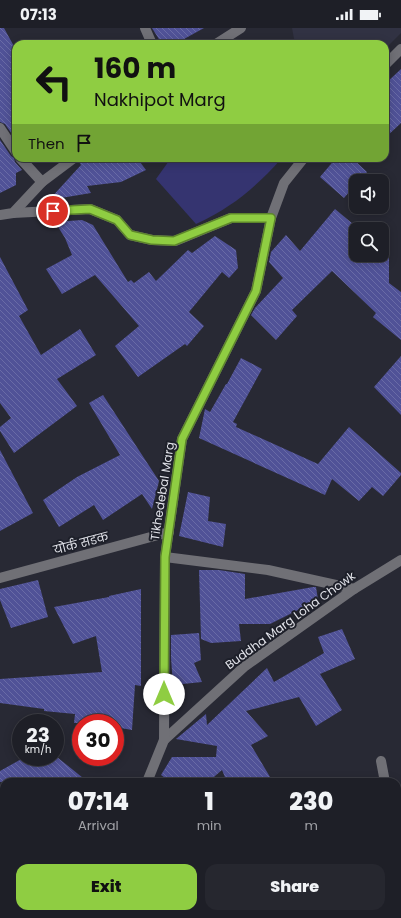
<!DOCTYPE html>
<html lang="en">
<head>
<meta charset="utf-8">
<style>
	:root { --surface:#1e1f27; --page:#26272f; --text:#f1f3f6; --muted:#a1a2a7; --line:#3c3d44; --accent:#8fcd42 }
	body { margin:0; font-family:Poppins,"Noto Sans Devanagari",sans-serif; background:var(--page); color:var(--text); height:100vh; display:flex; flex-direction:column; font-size:15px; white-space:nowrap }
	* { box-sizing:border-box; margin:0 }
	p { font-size:13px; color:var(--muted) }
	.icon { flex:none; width:22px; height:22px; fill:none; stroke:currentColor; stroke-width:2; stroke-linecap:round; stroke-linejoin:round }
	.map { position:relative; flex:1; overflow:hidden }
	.drawer { position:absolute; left:0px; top:750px; width:401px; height:140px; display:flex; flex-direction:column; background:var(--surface); border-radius:12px 12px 0 0; box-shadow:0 2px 10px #0003,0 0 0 1px var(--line) }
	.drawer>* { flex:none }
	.hud { position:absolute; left:12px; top:12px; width:377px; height:122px; border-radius:12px; box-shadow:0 2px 10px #0003,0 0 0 1px var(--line); background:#8fcd42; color:#111; overflow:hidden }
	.tools { position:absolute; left:349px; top:146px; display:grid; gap:8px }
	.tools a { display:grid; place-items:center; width:40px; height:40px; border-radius:8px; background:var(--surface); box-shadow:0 2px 10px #0003,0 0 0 1px var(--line); font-size:20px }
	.speed { position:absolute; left:12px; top:686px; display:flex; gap:8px; font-size:20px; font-weight:700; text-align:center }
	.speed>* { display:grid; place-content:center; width:52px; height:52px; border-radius:50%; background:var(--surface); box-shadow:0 2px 10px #0003,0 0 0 1px var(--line); line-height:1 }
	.speed small { font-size:10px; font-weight:400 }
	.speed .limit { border:6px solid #d22; background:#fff; color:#111 }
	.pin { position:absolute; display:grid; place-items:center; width:34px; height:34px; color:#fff; margin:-17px; border:2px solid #fff; border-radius:50%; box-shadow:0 1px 4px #0007 }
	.me { position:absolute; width:44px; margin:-22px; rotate:0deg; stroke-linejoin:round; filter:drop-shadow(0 0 3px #0008) }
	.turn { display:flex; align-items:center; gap:14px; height:84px; padding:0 16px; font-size:18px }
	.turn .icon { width:52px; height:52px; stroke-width:2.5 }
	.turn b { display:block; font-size:28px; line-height:34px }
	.then { display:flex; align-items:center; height:38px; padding:0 16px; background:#0003; gap:8px; font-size:15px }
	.eta { display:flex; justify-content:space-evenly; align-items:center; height:68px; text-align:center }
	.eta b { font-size:24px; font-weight:800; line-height:28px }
	.action { display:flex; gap:8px; margin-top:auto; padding:8px 16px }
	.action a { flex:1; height:46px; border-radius:12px; background:var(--accent); color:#111; font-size:16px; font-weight:800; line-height:46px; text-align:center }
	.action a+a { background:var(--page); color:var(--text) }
	.status { display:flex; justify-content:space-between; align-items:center; height:28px; padding:0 20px; background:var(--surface); direction:ltr }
	.status svg { height:11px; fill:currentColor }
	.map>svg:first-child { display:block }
	.built { fill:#313243 }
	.pitch { fill:#353470 }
	.building { fill:url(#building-back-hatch) }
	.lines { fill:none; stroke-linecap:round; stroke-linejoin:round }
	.minor { stroke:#707076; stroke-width:10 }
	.route-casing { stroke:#5d852b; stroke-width:10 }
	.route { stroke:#8fcd42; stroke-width:7 }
	.labels { text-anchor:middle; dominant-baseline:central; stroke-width:4; stroke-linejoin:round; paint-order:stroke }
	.street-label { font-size:12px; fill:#e2e3ea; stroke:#1e202a }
</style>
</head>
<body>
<div class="status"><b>07:13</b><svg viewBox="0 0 49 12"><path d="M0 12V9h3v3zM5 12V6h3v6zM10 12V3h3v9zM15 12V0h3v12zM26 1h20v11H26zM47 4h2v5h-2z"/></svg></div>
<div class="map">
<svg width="401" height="890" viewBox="0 0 401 890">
	<defs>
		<pattern id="building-back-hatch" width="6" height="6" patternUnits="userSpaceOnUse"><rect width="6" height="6" fill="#505297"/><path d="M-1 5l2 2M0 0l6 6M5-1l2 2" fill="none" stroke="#696ba6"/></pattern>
	</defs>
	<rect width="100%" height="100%" fill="#282934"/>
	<polygon class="built" points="292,0 401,0 401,5 385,21 385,16 295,16"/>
	<path class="pitch" d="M171,130H282C256,159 233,179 196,196L156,151Z"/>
	<g class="building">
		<polygon points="0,0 4,0 16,22 16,112 5,96 0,94"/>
		<polygon points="152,0 204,0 175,16 162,16"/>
		<polygon points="401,41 401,95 385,110 385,56"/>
		<polygon points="0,112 11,128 14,130 15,134 22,142 16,145 16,157 0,165"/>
		<polygon points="80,130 137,130 146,142 121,154 87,158 91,165 49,172 81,137 79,134"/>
		<polygon points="336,130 352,130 367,144 359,153 356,153 356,156 344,170 320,149"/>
		<polygon points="335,181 359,201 356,201 356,227 382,227 382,220 389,226 389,255 401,264 401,312 373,289 376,285 332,243 292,282 297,288 276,312 251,287 255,280 283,250 269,234 271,224 286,207 300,223"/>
		<polygon points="82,192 93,197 128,254 131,252 134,255 149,244 156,253 188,222 192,225 215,208 236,222 238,240 229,250 222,244 189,284 204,298 187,318 185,316 138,349 115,318 139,298 95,247 62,266 46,241 72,227 65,210 55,194"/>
		<polygon points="0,229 28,282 19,288 41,327 80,301 96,327 57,351 77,378 14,425 0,403 0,399 11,390 0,375"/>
		<polygon points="401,328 401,387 374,359"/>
		<polygon points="241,330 262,341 233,394 237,396 236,399 318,436 349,399 401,445 401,447 383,468 372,459 359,473 332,451 325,467 199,410 205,381 210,384 226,356 227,356"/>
		<polygon points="103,367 159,453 152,481 142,466 103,492 94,477 59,499 43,472 77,449 120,427 89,375"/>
		<polygon points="0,422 33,485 0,503"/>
		<polygon points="188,464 210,469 208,493 226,496 223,519 179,508"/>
		<polygon points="199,542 219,542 245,546 245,571 313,559 316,559 318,572 270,596 239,596 241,613 211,615 201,611"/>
		<polygon points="38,552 48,589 11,600 0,572 0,561"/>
		<polygon points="141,561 141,658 135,657 132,702 115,699 115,695 74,695 75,686 44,683 44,681 0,675 0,651 102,644 96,608 73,616 54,579 109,569 109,568"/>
		<polygon points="342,601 355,631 320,646 342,682 316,698 299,669 246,683 268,708 251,717 273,754 227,754 222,742 208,754 171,754 161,747 172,729 216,729 217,718 176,711 206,686 207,697 267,640 274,654 324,625 318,609"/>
		<polygon points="199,605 201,632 194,635 202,654 173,657 171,630 171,607"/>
		<polygon points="25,729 57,729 88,754 0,754 0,743"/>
	</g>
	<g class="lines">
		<g class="minor">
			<polyline points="145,0 152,16"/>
			<polyline points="216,16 241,0"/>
			<polyline points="385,37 401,21"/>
			<polyline points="0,100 16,124"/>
			<polyline points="20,130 42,154"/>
			<polyline points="13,185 90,181 117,192 130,207 152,212 175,213 231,190 271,190"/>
			<polyline points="0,187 13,185 42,154 74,130"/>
			<polyline points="165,529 268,542 354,561"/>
			<polyline points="0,550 169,504"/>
			<polyline points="164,712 244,639 354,561 401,532"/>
			<polyline points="381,733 385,754"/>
			<polyline points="147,754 164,712 165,529 182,411 256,263 271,190 284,155 304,130"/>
			<polyline points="397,800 401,807"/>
			<polyline points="0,815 4,820"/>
			<polyline points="54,886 57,890"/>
			<polyline points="79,890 82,886"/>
		</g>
	</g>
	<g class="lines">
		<g class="route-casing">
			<polyline id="route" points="53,183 90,181 117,192 130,207 152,212 174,213 231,190 271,190 256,263 182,411 165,529 164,666"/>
		</g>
		<use href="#route" class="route"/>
	</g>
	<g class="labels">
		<g class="street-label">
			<text transform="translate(162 463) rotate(-81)">Tikhedebal Marg</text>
			<text transform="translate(81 515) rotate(-15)">योर्क सडक</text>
			<text transform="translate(290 592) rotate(-36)">Buddha Marg Loha Chowk</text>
		</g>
	</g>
</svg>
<div class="tools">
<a><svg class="icon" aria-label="sound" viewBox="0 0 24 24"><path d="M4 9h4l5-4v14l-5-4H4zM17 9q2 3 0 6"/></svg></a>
<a><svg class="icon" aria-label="search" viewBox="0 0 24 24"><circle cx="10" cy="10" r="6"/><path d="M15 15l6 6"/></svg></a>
</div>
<div class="speed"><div>23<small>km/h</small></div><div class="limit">30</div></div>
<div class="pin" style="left:53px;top:183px;background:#d93025"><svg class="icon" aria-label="arrive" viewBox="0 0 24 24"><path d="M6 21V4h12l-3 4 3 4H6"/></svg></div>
<svg class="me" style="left:164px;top:666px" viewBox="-20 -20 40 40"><circle r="19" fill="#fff"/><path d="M0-13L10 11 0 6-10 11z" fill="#8fcd42"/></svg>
<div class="hud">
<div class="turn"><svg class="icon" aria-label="left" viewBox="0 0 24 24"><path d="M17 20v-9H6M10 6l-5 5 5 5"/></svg><div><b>160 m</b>Nakhipot Marg</div></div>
<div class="then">Then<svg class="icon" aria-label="arrive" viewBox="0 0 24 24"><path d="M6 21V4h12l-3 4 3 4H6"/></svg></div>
</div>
<section class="drawer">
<div class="eta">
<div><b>07:14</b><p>Arrival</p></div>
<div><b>1</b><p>min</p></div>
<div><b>230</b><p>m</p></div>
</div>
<div class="action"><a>Exit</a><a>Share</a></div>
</section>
</div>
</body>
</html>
